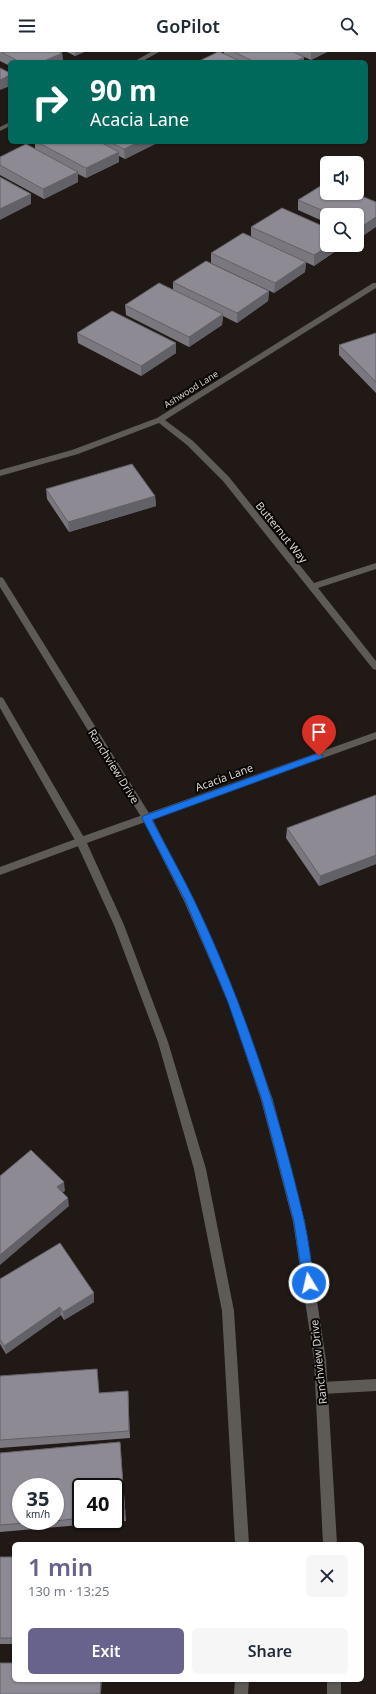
<!DOCTYPE html>
<html lang="en">
<head>
<meta charset="utf-8">
<style>
	:root { --surface:#fff; --page:#f6f6f7; --text:#1f2937; --muted:#747a83; --accent:#67638c }
	body { margin:0; font-family:"Noto Sans",sans-serif; background:var(--page); color:var(--text); height:100vh; display:flex; flex-direction:column; font-size:15px; white-space:nowrap }
	* { box-sizing:border-box; margin:0 }
	p { font-size:13px; color:var(--muted) }
	.icon { flex:none; width:22px; height:22px; fill:none; stroke:currentColor; stroke-width:2; stroke-linecap:round; stroke-linejoin:round }
	.map { position:relative; flex:1; overflow:hidden }
	.drawer { position:absolute; left:12px; top:1490px; width:352px; height:140px; display:flex; flex-direction:column; background:var(--surface); border-radius:6px; box-shadow:0 1px 3px #0004 }
	.drawer>* { flex:none }
	.banner { position:absolute; left:8px; top:8px; width:360px; height:84px; border-radius:6px; box-shadow:0 1px 3px #0004; background:#00695c; color:#fff; overflow:hidden }
	.tools { position:absolute; left:320px; top:104px; display:grid; gap:8px }
	.tools a { display:grid; place-items:center; width:44px; height:44px; border-radius:6px; background:var(--surface); box-shadow:0 1px 3px #0004; font-size:20px }
	.speed { position:absolute; left:12px; top:1426px; display:flex; gap:8px; font-size:20px; font-weight:700; text-align:center }
	.speed>* { display:grid; place-content:center; width:52px; height:52px; border-radius:50%; background:var(--surface); box-shadow:0 1px 3px #0004; line-height:1 }
	.speed small { font-size:10px; font-weight:400 }
	.speed .limit { border:2px solid #111; border-radius:6px; background:#fff; color:#111 }
	.pin { position:absolute; display:grid; place-items:center; width:34px; height:34px; color:#fff; margin:-41px -17px; border-radius:50% 50% 50% 0; rotate:-45deg; box-shadow:0 0 4px #0007 }
	.pin .icon { rotate:45deg }
	.me { position:absolute; width:44px; margin:-22px; rotate:351deg; stroke-linejoin:round; filter:drop-shadow(0 0 3px #0008) }
	.turn { display:flex; align-items:center; gap:14px; height:84px; padding:0 16px; font-size:18px }
	.turn .icon { width:52px; height:52px; stroke-width:2.5 }
	.turn b { display:block; font-size:28px; line-height:34px }
	.round { display:grid; place-items:center; flex:none; width:42px; height:42px; border-radius:6px; background:var(--page) }
	.overview { display:flex; align-items:center; justify-content:space-between; height:68px; padding:0 16px }
	h1 { font-size:24px; font-weight:600; line-height:30px; color:var(--accent) }
	.cta { display:flex; gap:8px; margin-top:auto; padding:8px 16px }
	.cta a { flex:1; height:46px; border-radius:6px; background:var(--accent); color:#fff; font-size:16px; font-weight:600; line-height:46px; text-align:center }
	.cta a+a { background:var(--page); color:var(--text) }
	header { display:flex; justify-content:space-between; align-items:center; height:52px; padding:0 16px; background:var(--surface); font-size:18px; font-weight:600 }
	.map>svg:first-child { display:block }
	.lines { fill:none; stroke-linecap:round; stroke-linejoin:round }
	.service { fill:#5e5b57; fill-rule:evenodd }
	.minor { fill:#5e5b57; fill-rule:evenodd }
	.tertiary { fill:#5e5b57; fill-rule:evenodd }
	.wall { fill:#7a777f; fill-rule:evenodd }
	.shaded-wall { fill:#636168 }
	.building { fill:#8e8a94; stroke:#636168 }
	.route { fill:#1a73e8; stroke:#114b97 }
	.labels { text-anchor:middle; dominant-baseline:central; stroke-width:4; stroke-linejoin:round; paint-order:stroke }
	.far-street-label { font-size:9px; fill:#d9d3d0; stroke:#080604 }
	.street-label { font-size:11px; fill:#d9d3d0; stroke:#080604 }
</style>
</head>
<body>
<header><svg class="icon" aria-label="menu" viewBox="0 0 24 24"><path d="M4 6h16M4 12h16M4 18h16"/></svg>GoPilot<svg class="icon" aria-label="search" viewBox="0 0 24 24"><circle cx="10" cy="10" r="6"/><path d="M15 15l6 6"/></svg></header>
<div class="map">
<svg width="376" height="1642" viewBox="0 0 376 1642">
	<rect width="100%" height="100%" fill="#211915"/>
	<g class="lines">
		<g class="service">
			<polygon points="81,785 84,786 86,789 84,792 0,823 0,815"/>
			<polygon points="376,1327 376,1339 322,1342 318,1340 316,1336 318,1332 322,1330"/>
		</g>
		<g class="minor">
			<polygon points="151,0 159,0 141,10 133,10"/>
			<polygon points="10,70 10,74 0,79 0,75"/>
			<polygon points="373,231 376,231 376,236 165,368 193,389 229,425 314,531 376,511 376,517 318,536 376,609 376,618 373,617 223,429 187,393 159,371 78,402 0,424 0,418 72,398 157,366"/>
			<polygon points="376,680 376,687 84,792 78,792 76,789 78,786"/>
		</g>
		<g class="tertiary">
			<polygon points="0,525 3,526 152,766 194,849 238,950 273,1048 305,1170 326,1308 337,1492 323,1492 314,1308 293,1170 261,1048 228,950 184,849 143,768 0,535"/>
			<polygon points="0,645 3,646 86,789 124,873 168,990 206,1117 234,1259 249,1492 235,1492 222,1259 194,1117 158,990 114,873 76,790 0,656"/>
			<polygon points="235,1628 249,1628 248,1642 234,1642"/>
			<rect x="327" y="1628" width="14" height="14"/>
		</g>
	</g>
	<g class="wall">
		<polygon points="0,0 62,1 63,10 10,10 10,14 0,9"/>
		<polygon points="67,0 84,0 75,4"/>
		<polygon points="224,0 327,0 311,8 304,5 304,10 197,10 224,2"/>
		<polygon points="35,90 157,90 157,91 125,107 119,104 119,110 86,126 78,122 78,130 44,147 0,123 0,105 35,97"/>
		<polygon points="298,148 376,150 360,186 357,184 357,163 327,163 327,171 298,158"/>
		<polygon points="251,175 343,194 314,214 251,185"/>
		<polygon points="211,201 306,210 305,220 274,241 211,211"/>
		<polygon points="173,230 269,239 268,249 237,271 223,264 222,273 189,295 126,263 125,253 173,238"/>
		<polygon points="77,281 176,291 176,301 141,324 78,291"/>
		<polygon points="376,281 376,341 339,303 339,293"/>
		<polygon points="46,437 155,444 156,454 69,480 47,447"/>
		<polygon points="376,743 376,812 319,834 286,786 287,776"/>
		<polygon points="0,1227 94,1250 64,1268 61,1263 6,1302 0,1292"/>
		<polygon points="97,1317 99,1341 128,1339 130,1386 0,1396 0,1324"/>
		<path d="M120,1390L126,1469L0,1480V1401ZM55,1435V1469H21ZM81,1435H115V1469H81Z"/>
		<rect x="0" y="1505" width="14" height="87"/>
	</g>
	<g class="shaded-wall">
		<polygon points="75,0 84,0 75,4"/>
		<polygon points="311,0 327,0 311,8"/>
		<polygon points="62,1 63,10 42,10"/>
		<polygon points="304,5 304,10 294,10"/>
		<polygon points="10,23 10,34 0,38 0,28"/>
		<polygon points="139,90 157,90 157,91 125,107 124,97"/>
		<polygon points="119,100 119,110 86,126 86,116"/>
		<polygon points="78,120 78,130 44,147 43,137"/>
		<polygon points="31,142 31,152 0,168 0,157"/>
		<polygon points="376,165 376,175 360,186 361,175"/>
		<polygon points="330,193 343,193 343,194 314,214 314,203"/>
		<polygon points="306,210 305,220 274,241 275,231"/>
		<polygon points="269,239 268,249 237,271 237,261"/>
		<polygon points="223,262 222,273 189,295 189,285"/>
		<polygon points="176,291 176,301 141,324 141,314"/>
		<polygon points="155,444 156,454 69,480 68,470"/>
		<polygon points="376,803 376,812 319,834 320,824"/>
		<polygon points="64,1130 65,1139 58,1144 57,1135"/>
		<polygon points="68,1146 69,1154 0,1213 0,1203"/>
		<polygon points="94,1241 94,1250 64,1268 63,1260"/>
		<polygon points="60,1255 61,1263 6,1302 4,1294"/>
		<polygon points="101,1628 102,1628 101,1642 100,1642"/>
	</g>
	<g class="building">
		<polygon points="1,0 60,0 62,1 42,10 20,10"/>
		<polygon points="218,0 220,0 242,10 197,10"/>
		<polygon points="234,0 293,0 304,5 294,10 255,10"/>
		<polygon points="0,16 10,21 10,23 0,28"/>
		<polygon points="37,90 100,90 119,100 86,116"/>
		<polygon points="110,90 139,90 124,97"/>
		<polygon points="26,92 78,120 43,137 0,113 0,105"/>
		<polygon points="0,125 31,142 0,157"/>
		<polygon points="327,130 327,141 354,141 376,150 376,165 361,175 357,174 357,163 333,163 298,148"/>
		<polygon points="282,156 327,176 327,193 330,193 314,203 251,175"/>
		<polygon points="243,181 306,210 275,231 211,201"/>
		<polygon points="206,209 269,239 237,261 173,230"/>
		<polygon points="159,231 223,262 189,285 125,253"/>
		<polygon points="112,259 176,291 141,314 77,281"/>
		<polygon points="376,281 376,330 339,293"/>
		<polygon points="132,412 155,444 68,470 46,437"/>
		<polygon points="376,743 376,803 320,824 287,776"/>
		<polygon points="31,1098 64,1130 57,1135 68,1146 0,1203 0,1124"/>
		<polygon points="60,1191 94,1241 63,1260 60,1255 4,1294 0,1287 0,1227"/>
		<polygon points="97,1317 99,1341 128,1339 129,1379 0,1388 0,1324"/>
		<polygon points="120,1390 125,1462 115,1463 115,1435 81,1435 81,1466 55,1469 55,1435 21,1435 21,1469 50,1469 0,1473 0,1401"/>
		<rect x="0" y="1505" width="14" height="81"/>
		<polygon points="0,1611 14,1611 14,1628 101,1628 100,1642 0,1642"/>
	</g>
	<path class="route" d="M319,701L323,704L322,706L152,768C166,795 181,821 194,848C243,950 279,1059 304,1168C309,1189 311,1210 314,1231L313,1235L309,1236L305,1235L303,1231L294,1170L262,1048L228,950L216,921L185,848L142,766L143,764Z"/>
	<g class="labels">
		<g class="far-street-label">
			<text transform="translate(191 337) rotate(-32)">Ashwood Lane</text>
		</g>
		<g class="street-label">
			<text transform="translate(282 480) rotate(51)">Butternut Way</text>
			<text transform="translate(114 714) rotate(58)">Ranchview Drive</text>
			<text transform="translate(224 725) rotate(-20)">Acacia Lane</text>
			<text transform="translate(318 1310) rotate(-96)">Ranchview Drive</text>
		</g>
	</g>
</svg>
<div class="tools">
<a><svg class="icon" aria-label="sound" viewBox="0 0 24 24"><path d="M4 9h4l5-4v14l-5-4H4zM17 9q2 3 0 6"/></svg></a>
<a><svg class="icon" aria-label="search" viewBox="0 0 24 24"><circle cx="10" cy="10" r="6"/><path d="M15 15l6 6"/></svg></a>
</div>
<div class="speed"><div>35<small>km/h</small></div><div class="limit">40</div></div>
<div class="pin" style="left:319px;top:704px;background:#d93025"><svg class="icon" aria-label="arrive" viewBox="0 0 24 24"><path d="M6 21V4h12l-3 4 3 4H6"/></svg></div>
<svg class="me" style="left:309px;top:1231px" viewBox="-20 -20 40 40"><circle r="17" fill="#1a73e8" stroke="#fff" stroke-width="3"/><path d="M0-11L8 9 0 5-8 9z" fill="#fff"/></svg>
<div class="banner">
<div class="turn"><svg class="icon" aria-label="right" viewBox="0 0 24 24"><path d="M7 20v-9h11M14 6l5 5-5 5"/></svg><div><b>90 m</b>Acacia Lane</div></div>
</div>
<section class="drawer">
<div class="overview"><div><h1>1 min</h1><p>130 m · 13:25</p></div><a class="round"><svg class="icon" aria-label="close" viewBox="0 0 24 24"><path d="M6 6l12 12M18 6L6 18"/></svg></a></div>
<div class="cta"><a>Exit</a><a>Share</a></div>
</section>
</div>
</body>
</html>
